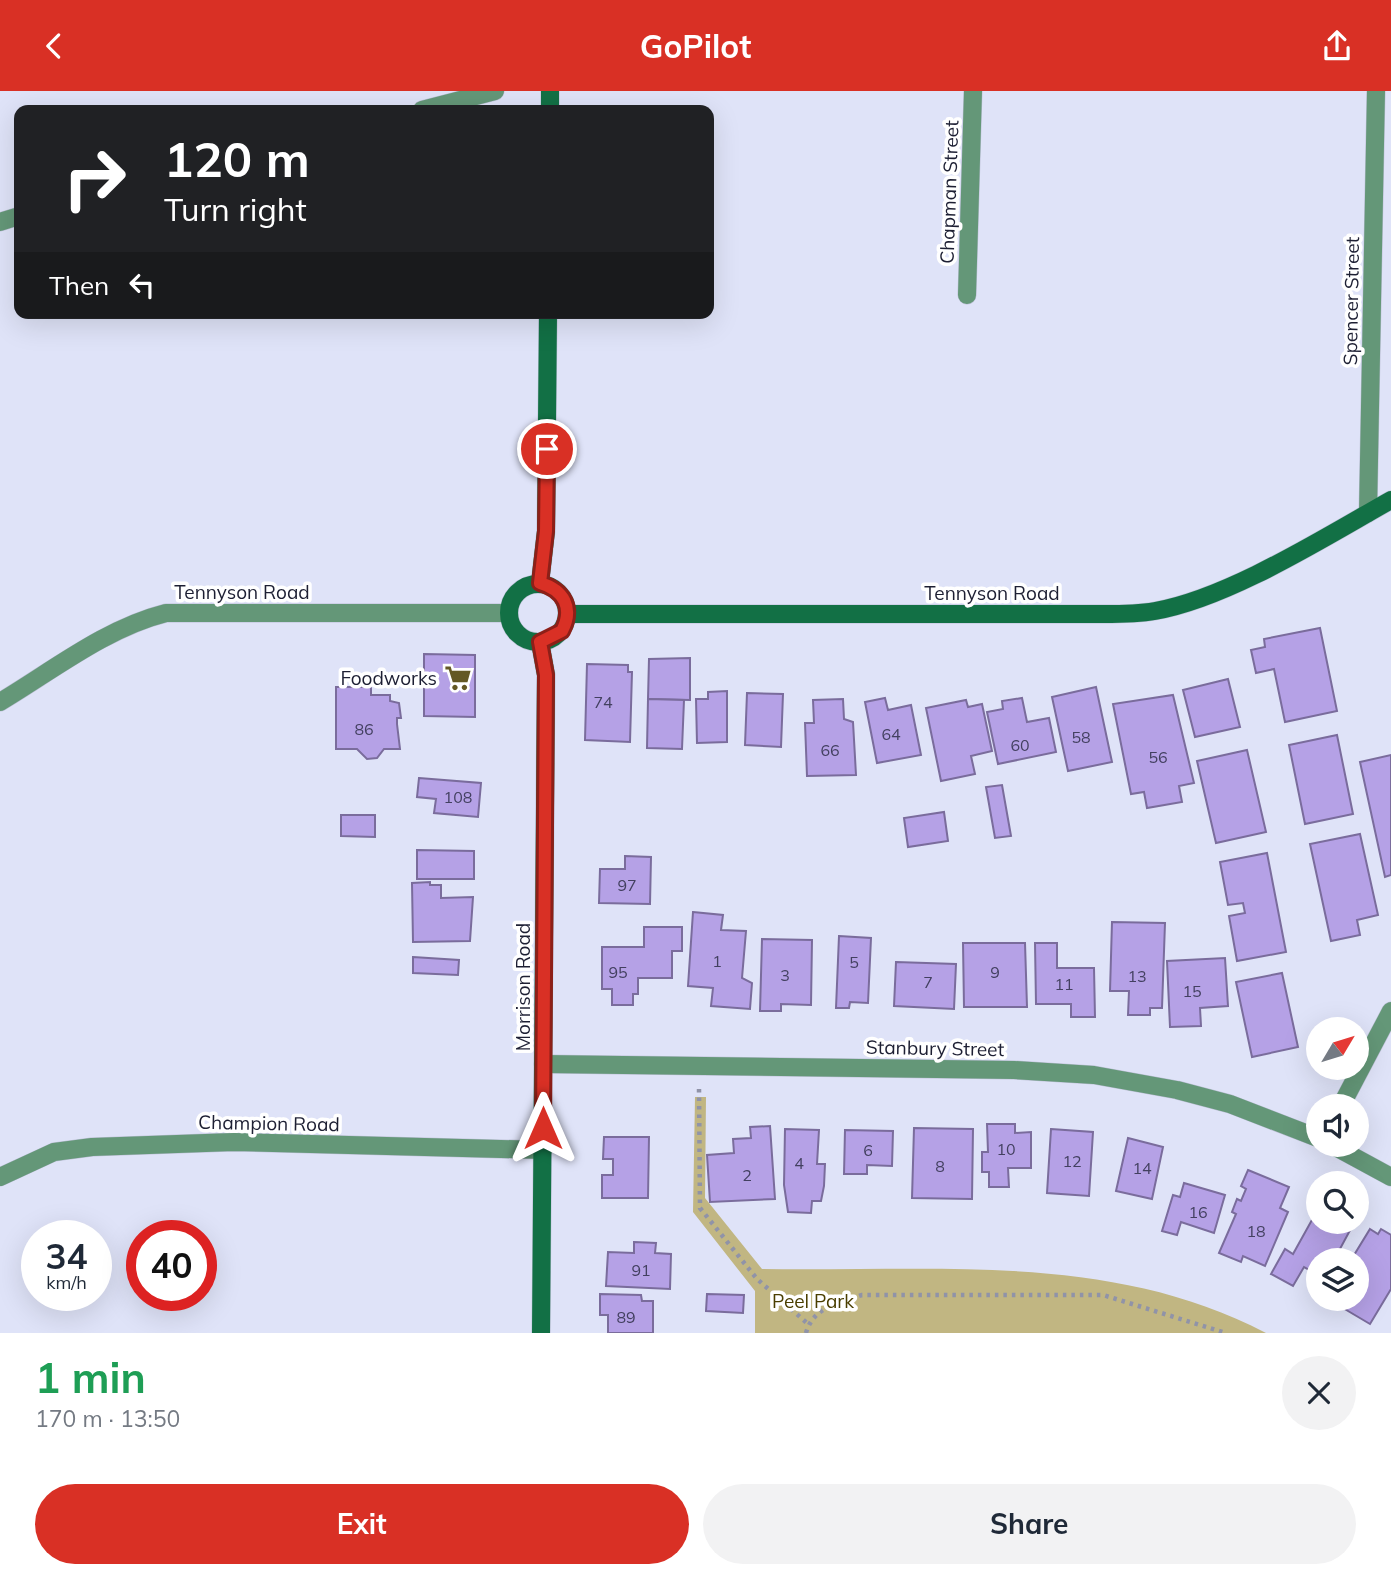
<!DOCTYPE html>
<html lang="en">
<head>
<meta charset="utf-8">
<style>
	:root { --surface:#fff; --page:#f2f2f3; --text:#1f2937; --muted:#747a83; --accent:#d93025 }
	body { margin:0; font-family:Mulish,sans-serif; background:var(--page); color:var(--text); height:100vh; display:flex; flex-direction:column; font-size:26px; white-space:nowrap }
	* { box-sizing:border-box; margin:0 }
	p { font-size:23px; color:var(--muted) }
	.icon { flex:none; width:38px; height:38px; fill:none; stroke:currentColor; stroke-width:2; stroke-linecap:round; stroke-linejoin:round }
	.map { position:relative; height:1242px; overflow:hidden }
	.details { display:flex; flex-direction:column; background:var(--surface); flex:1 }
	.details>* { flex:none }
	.guide { position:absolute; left:14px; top:14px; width:700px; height:214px; border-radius:14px; box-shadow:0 7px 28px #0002; background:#202124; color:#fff; overflow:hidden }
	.needle { width:46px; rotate:52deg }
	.controls { position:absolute; left:1306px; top:926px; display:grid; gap:14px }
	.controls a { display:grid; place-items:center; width:63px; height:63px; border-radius:50%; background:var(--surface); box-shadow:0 7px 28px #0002; font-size:35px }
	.speed { position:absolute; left:21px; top:1129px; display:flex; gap:14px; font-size:35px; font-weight:700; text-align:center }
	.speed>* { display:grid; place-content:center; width:91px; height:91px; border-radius:50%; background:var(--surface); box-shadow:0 7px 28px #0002; line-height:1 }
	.speed small { font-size:18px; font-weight:400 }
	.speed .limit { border:10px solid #d22; background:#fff; color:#111 }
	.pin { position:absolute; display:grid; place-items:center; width:60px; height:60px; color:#fff; margin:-30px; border:4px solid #fff; border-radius:50%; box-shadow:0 2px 7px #0007 }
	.me { position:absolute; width:77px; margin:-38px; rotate:0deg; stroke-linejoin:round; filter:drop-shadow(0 0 5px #0008) }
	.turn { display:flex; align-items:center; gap:24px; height:147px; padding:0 35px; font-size:32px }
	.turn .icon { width:91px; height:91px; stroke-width:2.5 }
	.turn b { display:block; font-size:49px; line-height:60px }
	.then { display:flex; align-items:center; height:66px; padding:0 35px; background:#0003; gap:14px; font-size:26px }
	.round { display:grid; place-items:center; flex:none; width:74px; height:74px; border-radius:37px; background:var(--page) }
	.headline { display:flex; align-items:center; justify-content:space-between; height:119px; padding:0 35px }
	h1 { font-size:42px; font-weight:700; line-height:52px; color:#1e9e55 }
	.button { display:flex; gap:14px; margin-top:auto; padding:14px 35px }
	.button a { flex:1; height:80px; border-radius:42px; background:var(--accent); color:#fff; font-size:28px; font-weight:700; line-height:80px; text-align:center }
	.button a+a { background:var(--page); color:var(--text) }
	header { display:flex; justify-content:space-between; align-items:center; height:91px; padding:0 35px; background:var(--accent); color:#fff; font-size:32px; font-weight:700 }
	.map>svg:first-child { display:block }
	.green { fill:#c1b682 }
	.building { fill:#b5a1e6; stroke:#7a6c9c; stroke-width:2 }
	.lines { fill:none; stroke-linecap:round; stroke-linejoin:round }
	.street-casing { stroke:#bcc0d5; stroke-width:19 }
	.secondary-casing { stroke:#bcc0d5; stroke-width:19 }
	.path { stroke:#9093a8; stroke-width:4.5; stroke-dasharray:3.5 5; stroke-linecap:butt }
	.street { stroke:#649778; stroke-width:18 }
	.secondary { stroke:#127045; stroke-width:18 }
	.route-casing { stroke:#8d1f18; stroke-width:18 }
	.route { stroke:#d93025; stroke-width:12 }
	.labels { text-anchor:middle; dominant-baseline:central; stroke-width:7; stroke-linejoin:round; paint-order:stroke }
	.number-label { font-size:16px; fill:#434060 }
	.street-label { font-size:19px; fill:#1d1f33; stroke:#fff }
	.poi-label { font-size:19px; fill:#1d1f33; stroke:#fff; text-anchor:end }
	.park-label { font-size:19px; fill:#4a3e00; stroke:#fff }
</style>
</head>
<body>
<header><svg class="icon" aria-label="back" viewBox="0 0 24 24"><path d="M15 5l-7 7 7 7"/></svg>GoPilot<svg class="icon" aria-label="share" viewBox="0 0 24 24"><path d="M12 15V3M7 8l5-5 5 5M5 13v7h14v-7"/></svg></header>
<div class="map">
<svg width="1391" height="1242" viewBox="0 0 1391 1242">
	<rect width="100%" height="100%" fill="#dfe3f8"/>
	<path class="green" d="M695,1006H706L705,1107L762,1178C931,1181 1111,1160 1266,1242H755V1200L693,1121Z"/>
	<g class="building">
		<polygon points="1320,537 1337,620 1285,631 1274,578 1256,582 1251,559 1265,556 1264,548"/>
		<polygon points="424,563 475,564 475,626 424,625"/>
		<polygon points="690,567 690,609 648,608 649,568"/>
		<polygon points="587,573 628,574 628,581 632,581 630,651 585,649"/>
		<polygon points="1228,588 1240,636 1195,646 1183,599"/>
		<polygon points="336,596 371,596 371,604 390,604 390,610 399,612 401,627 397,627 397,633 400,658 384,658 377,667 367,668 357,658 336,658"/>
		<polygon points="1096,596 1112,671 1068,680 1052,606"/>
		<polygon points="727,600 727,651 697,652 696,608 708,608 708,601"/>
		<polygon points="747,602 783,603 781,656 745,654"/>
		<polygon points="1173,604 1194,692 1179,695 1182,711 1147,717 1144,701 1131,703 1113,613"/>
		<polygon points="885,607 888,619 911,614 921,664 877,672 865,611"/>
		<polygon points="1022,607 1027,631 1049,627 1056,661 998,673 987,621 1003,618 1002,610"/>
		<polygon points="648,608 684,609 682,658 647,657"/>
		<polygon points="843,608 844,628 853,631 856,684 807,685 805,632 814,632 813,609"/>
		<polygon points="966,609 968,616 982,613 992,660 971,665 975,683 941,690 926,617"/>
		<polygon points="1337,644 1353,723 1305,733 1289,654"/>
		<polygon points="1247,659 1266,741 1216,752 1197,670"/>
		<polygon points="1391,664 1391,784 1385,786 1360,671"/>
		<polygon points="419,687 481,692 478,726 434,722 436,708 417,706"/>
		<polygon points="1002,694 1011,745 995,747 986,696"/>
		<polygon points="944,721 948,750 908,756 904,727"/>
		<polygon points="341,724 375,724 375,746 341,745"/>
		<polygon points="1360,743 1378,824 1357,829 1360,844 1331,850 1310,753"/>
		<polygon points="417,759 474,760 474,788 417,788"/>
		<polygon points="1267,762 1286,861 1237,870 1229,825 1245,822 1243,812 1228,814 1220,771"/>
		<polygon points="625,765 651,766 650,813 599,812 600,778 625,778"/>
		<polygon points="430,791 430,794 441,794 441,807 473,806 470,850 413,851 412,792"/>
		<polygon points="693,821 723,824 721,839 746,840 742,887 752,892 750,918 711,915 713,897 688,895"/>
		<polygon points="1112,831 1165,832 1162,917 1150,917 1150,924 1128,924 1129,900 1110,900"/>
		<polygon points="644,836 682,836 682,860 672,860 672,887 638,887 638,903 633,903 633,914 612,914 612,898 602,898 602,856 644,856"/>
		<polygon points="839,845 871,847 868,912 850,911 849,917 836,917"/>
		<polygon points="762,848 812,849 811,914 781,913 781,920 760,920"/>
		<polygon points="963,852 1025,852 1027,916 964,916"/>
		<polygon points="1035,852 1057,852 1057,877 1094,877 1095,926 1071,926 1071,913 1036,913"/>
		<polygon points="413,866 459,869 458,884 413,882"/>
		<polygon points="1225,867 1228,915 1200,917 1201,935 1170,936 1167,870"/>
		<polygon points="896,871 956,873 954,918 894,915"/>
		<polygon points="1282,882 1298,956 1252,966 1236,891"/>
		<polygon points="987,1033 1015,1033 1015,1042 1031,1041 1031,1077 1008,1077 1009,1096 989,1096 989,1081 982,1081 982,1061 988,1061"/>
		<polygon points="770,1035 775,1108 710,1111 707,1064 734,1062 733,1048 751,1047 750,1036"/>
		<polygon points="914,1037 973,1038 972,1108 912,1107"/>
		<polygon points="785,1038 819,1039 817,1073 825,1073 824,1095 821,1110 812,1110 811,1122 788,1121 784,1094"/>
		<polygon points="1051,1038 1093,1041 1089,1105 1047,1102"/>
		<polygon points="845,1039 893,1040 892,1075 867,1074 867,1083 844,1083"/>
		<polygon points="604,1046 649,1046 648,1107 602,1107 602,1084 613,1084 613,1068 603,1068"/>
		<polygon points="1128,1047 1163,1056 1152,1108 1116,1100"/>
		<polygon points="1248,1079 1289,1096 1280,1117 1288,1121 1265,1175 1243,1165 1241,1171 1219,1162 1236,1123 1232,1121 1237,1108 1241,1110 1246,1098 1241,1095"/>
		<polygon points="1184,1092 1225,1104 1214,1142 1181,1131 1177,1144 1162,1140 1173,1104 1180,1106"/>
		<polygon points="1318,1118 1318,1130 1355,1130 1334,1169 1318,1169 1315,1182 1304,1176 1293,1195 1271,1183 1285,1158 1293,1163"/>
		<polygon points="1370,1138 1378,1143 1381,1138 1391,1144 1391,1198 1370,1233 1343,1217 1349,1208 1356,1208 1356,1195 1362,1185 1356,1182 1356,1169 1351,1169"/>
		<polygon points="634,1151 656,1152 655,1162 671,1163 670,1198 606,1195 608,1161 634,1162"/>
		<polygon points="600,1203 641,1204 642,1210 653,1210 653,1242 608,1242 608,1224 600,1224"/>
		<polygon points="707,1203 744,1204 743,1222 706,1220"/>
	</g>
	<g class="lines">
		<g class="street-casing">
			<g id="street">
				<polyline points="422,19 495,0"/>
				<polyline points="0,131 19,125"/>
				<polyline points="967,204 973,0"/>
				<polyline points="1368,422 1376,0"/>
				<path d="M0,611C52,580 106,537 166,522H509"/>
				<polyline points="543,973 1014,979 1094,984 1177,999 1230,1013 1318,1047"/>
				<polyline points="1341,1015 1391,920"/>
				<polyline points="1332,1054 1391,1086"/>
				<polyline points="0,1086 54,1061 92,1056 234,1051 543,1059"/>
			</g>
		</g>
		<g class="secondary-casing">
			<g id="secondary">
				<polyline points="550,19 550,0"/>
				<polyline points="540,492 546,440 548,222"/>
				<circle cx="538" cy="522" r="29"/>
				<path d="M568,523H1086C1108,523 1132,524 1155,520C1229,507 1325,446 1391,409"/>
				<polyline points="540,551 546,584 541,1242"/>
			</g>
		</g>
		<g class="path">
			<polyline points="699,998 700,1117 757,1188 808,1233"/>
			<path d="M806,1242C813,1216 840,1211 862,1204H1103L1226,1242"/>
		</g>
		<use href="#street" class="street"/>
		<use href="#secondary" class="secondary"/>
	</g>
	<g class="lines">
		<g class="route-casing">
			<path id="route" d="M543,1037L546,584L540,551L562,540C574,517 564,499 540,492L546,440L547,358"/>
		</g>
		<use href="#route" class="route"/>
	</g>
	<defs>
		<g id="supermarket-bare" transform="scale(2.1)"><path d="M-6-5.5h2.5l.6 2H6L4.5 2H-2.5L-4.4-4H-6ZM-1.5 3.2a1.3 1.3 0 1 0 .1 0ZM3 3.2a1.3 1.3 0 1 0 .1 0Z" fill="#635824" stroke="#fff" stroke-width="2.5" paint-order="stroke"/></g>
	</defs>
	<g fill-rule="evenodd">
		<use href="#supermarket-bare" x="458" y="587"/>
	</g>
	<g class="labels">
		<g class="number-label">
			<text x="603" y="611">74</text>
			<text x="364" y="638">86</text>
			<text x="891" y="643">64</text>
			<text x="1081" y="646">58</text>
			<text x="1020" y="654">60</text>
			<text x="830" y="659">66</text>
			<text x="1158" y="666">56</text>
			<text x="458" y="706">108</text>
			<text x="627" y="794">97</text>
			<text x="717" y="870">1</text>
			<text x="854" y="871">5</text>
			<text x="618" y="881">95</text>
			<text x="995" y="881">9</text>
			<text x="785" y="884">3</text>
			<text x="1137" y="885">13</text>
			<text x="928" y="891">7</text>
			<text x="1064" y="893">11</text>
			<text x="1192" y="900">15</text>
			<text x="1006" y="1058">10</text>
			<text x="868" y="1059">6</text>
			<text x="1072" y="1070">12</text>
			<text x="799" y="1072">4</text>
			<text x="940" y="1075">8</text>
			<text x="1142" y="1077">14</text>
			<text x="747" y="1084">2</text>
			<text x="1198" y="1121">16</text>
			<text x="1256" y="1140">18</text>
			<text x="641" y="1179">91</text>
			<text x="626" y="1226">89</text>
		</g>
		<g class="street-label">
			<text transform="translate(949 101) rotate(-88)">Chapman Street</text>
			<text transform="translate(1351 210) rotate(-89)">Spencer Street</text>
			<text x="242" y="501">Tennyson Road</text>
			<text x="992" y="502">Tennyson Road</text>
			<text transform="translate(523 896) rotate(-90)">Morrison Road</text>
			<text transform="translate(935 957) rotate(1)">Stanbury Street</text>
			<text transform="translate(269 1032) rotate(1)">Champion Road</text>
		</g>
		<g class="poi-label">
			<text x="437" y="587">Foodworks</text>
		</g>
		<g class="park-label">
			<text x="813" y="1210">Peel Park</text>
		</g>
	</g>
</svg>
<div class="controls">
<a><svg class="needle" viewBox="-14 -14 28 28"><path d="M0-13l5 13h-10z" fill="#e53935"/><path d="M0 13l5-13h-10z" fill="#747a83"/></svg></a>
<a><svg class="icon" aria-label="sound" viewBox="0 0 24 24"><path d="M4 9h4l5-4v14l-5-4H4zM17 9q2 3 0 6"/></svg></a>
<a><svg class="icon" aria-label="search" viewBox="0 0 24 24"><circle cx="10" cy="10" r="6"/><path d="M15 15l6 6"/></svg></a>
<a><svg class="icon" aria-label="layers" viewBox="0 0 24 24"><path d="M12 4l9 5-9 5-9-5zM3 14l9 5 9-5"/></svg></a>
</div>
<div class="speed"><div>34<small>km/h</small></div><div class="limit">40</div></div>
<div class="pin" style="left:547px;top:358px;background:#d93025"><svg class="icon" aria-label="arrive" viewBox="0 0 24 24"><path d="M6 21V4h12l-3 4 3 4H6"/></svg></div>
<svg class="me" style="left:543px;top:1037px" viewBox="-20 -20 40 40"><path d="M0-17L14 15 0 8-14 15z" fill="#d93025" stroke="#fff" stroke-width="4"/></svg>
<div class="guide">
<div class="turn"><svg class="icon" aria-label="right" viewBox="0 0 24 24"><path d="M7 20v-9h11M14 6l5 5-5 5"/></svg><div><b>120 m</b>Turn right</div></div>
<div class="then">Then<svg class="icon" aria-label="left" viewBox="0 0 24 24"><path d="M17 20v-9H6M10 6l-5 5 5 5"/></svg></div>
</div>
</div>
<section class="details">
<div class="headline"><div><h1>1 min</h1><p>170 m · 13:50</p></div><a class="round"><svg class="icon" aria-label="close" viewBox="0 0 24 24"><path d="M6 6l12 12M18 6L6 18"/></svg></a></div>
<div class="button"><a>Exit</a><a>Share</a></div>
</section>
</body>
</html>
